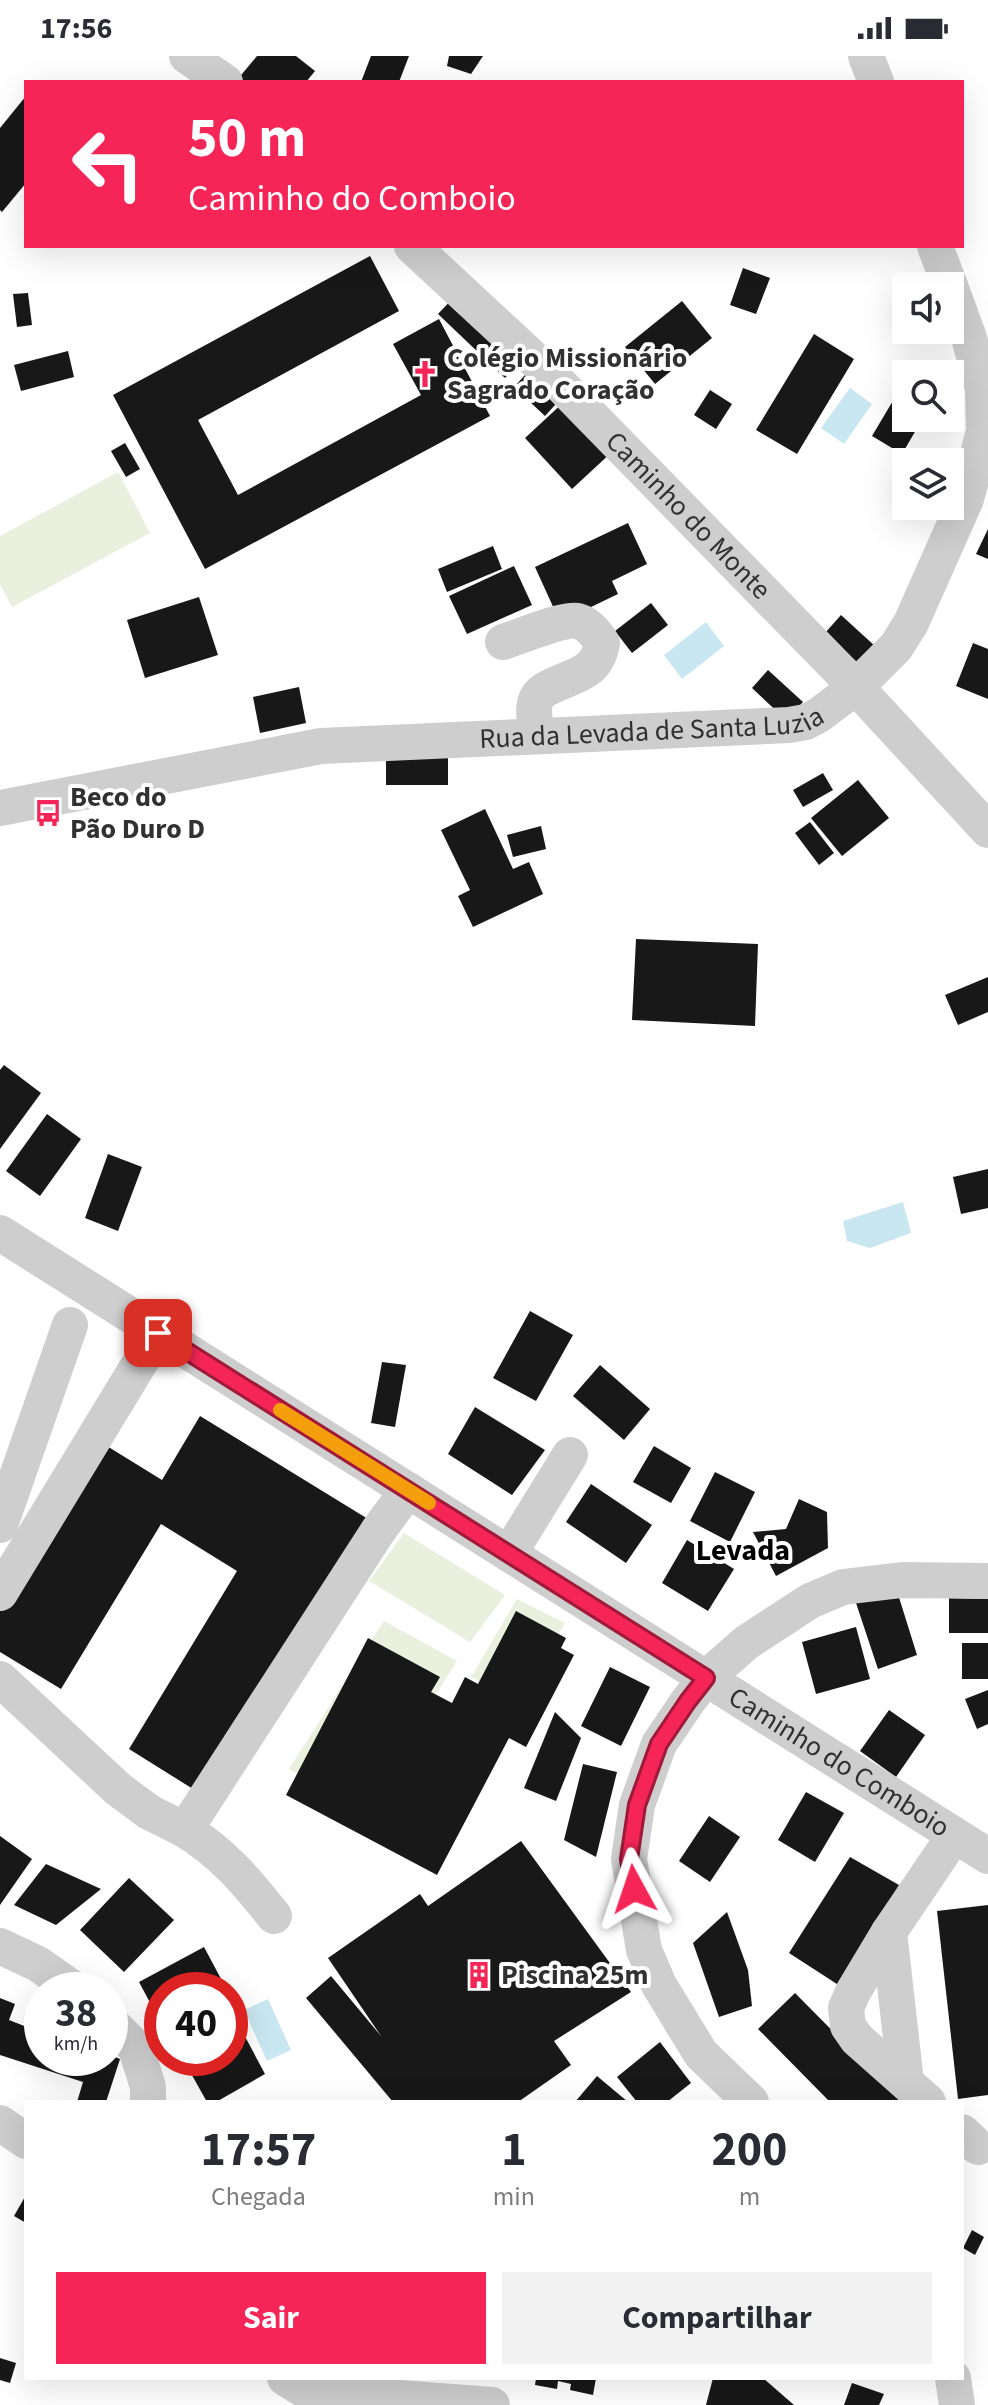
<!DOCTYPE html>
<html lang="pt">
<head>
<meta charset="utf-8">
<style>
	:root { --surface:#fff; --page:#f2f2f3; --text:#2b2b33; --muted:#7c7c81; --accent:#f52657 }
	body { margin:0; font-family:"Source Sans 3",sans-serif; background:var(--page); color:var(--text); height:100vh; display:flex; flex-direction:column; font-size:30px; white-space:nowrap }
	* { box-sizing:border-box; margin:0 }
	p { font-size:26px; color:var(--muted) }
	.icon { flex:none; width:44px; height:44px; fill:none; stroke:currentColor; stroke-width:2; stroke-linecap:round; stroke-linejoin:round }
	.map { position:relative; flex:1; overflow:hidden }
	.sheet { position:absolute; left:24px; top:2044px; width:940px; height:280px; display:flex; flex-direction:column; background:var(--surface); border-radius:0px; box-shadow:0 8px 32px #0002 }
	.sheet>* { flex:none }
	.guide { position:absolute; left:24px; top:24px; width:940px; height:168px; border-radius:0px; box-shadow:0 8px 32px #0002; background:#f52657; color:#fff; overflow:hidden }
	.controls { position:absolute; left:892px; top:216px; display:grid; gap:16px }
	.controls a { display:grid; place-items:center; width:72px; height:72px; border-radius:0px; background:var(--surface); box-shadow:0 8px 32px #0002; font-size:40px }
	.speed { position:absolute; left:24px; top:1916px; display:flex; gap:16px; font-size:40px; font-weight:700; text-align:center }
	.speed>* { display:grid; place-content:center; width:104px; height:104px; border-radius:50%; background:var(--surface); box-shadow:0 8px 32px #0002; line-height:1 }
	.speed small { font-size:20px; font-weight:400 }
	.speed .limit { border:12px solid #d22; background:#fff; color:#111 }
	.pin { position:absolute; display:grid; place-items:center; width:68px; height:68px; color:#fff; margin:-34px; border-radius:16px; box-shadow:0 4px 12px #0006 }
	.me { position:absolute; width:88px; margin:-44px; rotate:355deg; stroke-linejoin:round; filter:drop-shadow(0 0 6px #0008) }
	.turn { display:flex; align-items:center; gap:28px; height:168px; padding:0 32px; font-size:36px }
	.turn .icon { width:104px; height:104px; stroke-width:2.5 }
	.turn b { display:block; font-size:56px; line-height:68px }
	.eta { display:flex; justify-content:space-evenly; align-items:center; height:136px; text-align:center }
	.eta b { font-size:48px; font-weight:700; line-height:56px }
	.button { display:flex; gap:16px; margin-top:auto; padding:16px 32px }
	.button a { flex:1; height:92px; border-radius:0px; background:var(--accent); color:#fff; font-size:32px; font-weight:700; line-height:92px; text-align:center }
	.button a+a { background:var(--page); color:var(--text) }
	.status { display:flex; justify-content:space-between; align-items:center; height:56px; padding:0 40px; background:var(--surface); direction:ltr }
	.status svg { height:22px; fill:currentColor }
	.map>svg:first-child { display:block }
	.green { fill:#eaefde }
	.water { fill:#c9e7f0 }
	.building { fill:#181818 }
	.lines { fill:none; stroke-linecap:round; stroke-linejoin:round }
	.minor { stroke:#cecece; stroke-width:36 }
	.route-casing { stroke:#9f1939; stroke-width:20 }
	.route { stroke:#f52657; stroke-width:14 }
	.slow { stroke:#f59e0b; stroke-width:14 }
	.labels { text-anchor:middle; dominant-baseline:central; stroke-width:8; stroke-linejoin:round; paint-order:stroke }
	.poi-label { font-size:28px; font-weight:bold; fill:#313131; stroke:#fff; text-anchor:start }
	.street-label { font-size:28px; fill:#313131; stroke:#fff }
	.neighbourhood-label { font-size:30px; font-weight:bold; fill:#000; stroke:#fff }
</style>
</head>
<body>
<div class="status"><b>17:56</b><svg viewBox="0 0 49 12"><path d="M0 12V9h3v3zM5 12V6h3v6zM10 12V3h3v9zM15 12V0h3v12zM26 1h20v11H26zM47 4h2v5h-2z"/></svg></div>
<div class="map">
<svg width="988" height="2349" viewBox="0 0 988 2349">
	<rect width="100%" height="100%" fill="#fff"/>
	<g class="green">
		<polygon points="118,416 150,477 12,551 0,528 0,480"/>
		<polygon points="404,1477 505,1539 470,1586 369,1525"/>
		<polygon points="517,1543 565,1567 519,1646 471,1621"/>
		<polygon points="384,1565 457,1605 362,1754 289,1713"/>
	</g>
	<g class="water">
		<polygon points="850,332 872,348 844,388 821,372"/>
		<polygon points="706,566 724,590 682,623 664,599"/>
		<polygon points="903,1146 911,1177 870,1192 847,1185 843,1165"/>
		<polygon points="268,1943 291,1994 267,2005 244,1954"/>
	</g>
	<g class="building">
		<polygon points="257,0 296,0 315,15 306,26 240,26 237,24"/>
		<polygon points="371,0 409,0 399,26 361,26"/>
		<polygon points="449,0 483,0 471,18 447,10"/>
		<polygon points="26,40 26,127 2,156 0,154 0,72"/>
		<polygon points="370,200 399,255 198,364 238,439 421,339 393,288 439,263 490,360 205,513 113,339"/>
		<polygon points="743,212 770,222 756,258 730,249"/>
		<polygon points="28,237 32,269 17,271 13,238"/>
		<polygon points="455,240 522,304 505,322 438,258"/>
		<polygon points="682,245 712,282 655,328 625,291"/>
		<polygon points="814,278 854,303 797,398 756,374"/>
		<polygon points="68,295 74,321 21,335 14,309"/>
		<polygon points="939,305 968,309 962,346 950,344 950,318 937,318"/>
		<polygon points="535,308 566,337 545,360 514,331"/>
		<polygon points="710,334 732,348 716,373 694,359"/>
		<polygon points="894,343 906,350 906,362 923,362 902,398 872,380"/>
		<polygon points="566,344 613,395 572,433 525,382"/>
		<polygon points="125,387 140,413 126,421 111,395"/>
		<polygon points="628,467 647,508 612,525 618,538 560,566 535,511"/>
		<polygon points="988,473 988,503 976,498"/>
		<polygon points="493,490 502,513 447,536 438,513"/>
		<polygon points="514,510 532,549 467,578 449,540"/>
		<polygon points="199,541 218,599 145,622 127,564"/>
		<polygon points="651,547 668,569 632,597 615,575"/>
		<polygon points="841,559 876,591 860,609 825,577"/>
		<polygon points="973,587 988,593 988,643 956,630"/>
		<polygon points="768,614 803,646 786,664 752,632"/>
		<polygon points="299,631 306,667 260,677 253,641"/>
		<rect x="386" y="694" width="62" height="35"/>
		<polygon points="823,717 833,734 803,751 793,734"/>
		<polygon points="858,724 889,762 842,800 811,762"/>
		<polygon points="485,753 513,813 529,806 543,838 473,871 458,840 470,834 441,774"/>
		<polygon points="810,766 834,797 819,809 795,777"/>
		<polygon points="541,770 546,793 513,801 507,779"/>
		<polygon points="636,883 758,888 755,970 632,964"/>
		<polygon points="988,921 988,956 958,969 945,939"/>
		<polygon points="4,1009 41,1037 0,1093 0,1014"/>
		<polygon points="47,1058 81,1083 40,1140 6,1115"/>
		<polygon points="108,1098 142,1111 118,1175 85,1162"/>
		<polygon points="988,1113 988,1152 961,1158 953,1121"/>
		<polygon points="530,1255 573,1279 536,1345 493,1322"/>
		<polygon points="382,1306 406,1309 395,1371 371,1367"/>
		<polygon points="600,1309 650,1353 624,1384 573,1340"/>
		<polygon points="475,1351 545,1394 512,1439 448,1398"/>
		<polygon points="200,1360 368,1463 201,1738 129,1693 237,1515 161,1468 61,1633 0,1596 0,1554 102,1387 162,1424"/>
		<polygon points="654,1390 691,1412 671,1447 633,1426"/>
		<polygon points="715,1416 755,1436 730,1486 690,1465"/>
		<polygon points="591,1428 652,1469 626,1507 566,1466"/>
		<polygon points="799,1443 827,1456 828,1492 776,1520 753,1476 786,1473"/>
		<polygon points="687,1484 734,1513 708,1555 662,1527"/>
		<polygon points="897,1535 917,1599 878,1613 856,1547"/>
		<polygon points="949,1542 988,1543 988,1577 949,1577"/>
		<polygon points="516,1555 566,1582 561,1592 574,1599 526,1691 509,1682 437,1819 286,1739 368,1582 440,1621 431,1636 452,1647 465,1621 478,1628"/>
		<polygon points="856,1571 870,1623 816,1638 802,1586"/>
		<rect x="962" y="1587" width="26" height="36"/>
		<polygon points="610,1611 650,1631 621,1690 581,1670"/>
		<polygon points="988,1634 988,1668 977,1673 965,1643"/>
		<polygon points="889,1654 925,1679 896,1721 860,1695"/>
		<polygon points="555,1656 581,1682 556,1745 524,1732"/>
		<polygon points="583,1708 617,1716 596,1801 564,1784"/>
		<polygon points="806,1736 844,1757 815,1806 778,1784"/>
		<polygon points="709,1760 740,1781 710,1826 679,1805"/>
		<polygon points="0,1780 32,1803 0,1849"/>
		<polygon points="521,1785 631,1936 554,1985 571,2009 518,2046 393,2046 306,1942 331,1920 381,1980 328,1902 420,1838 428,1850"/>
		<polygon points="850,1801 899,1829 840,1930 789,1897"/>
		<polygon points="46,1808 101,1833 56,1869 14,1849"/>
		<polygon points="129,1822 174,1864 124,1916 80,1874"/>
		<polygon points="988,1849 988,2039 958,2043 937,1855"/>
		<polygon points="727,1856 748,1914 752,1950 719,1961 693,1887"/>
		<polygon points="204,1891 227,1934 162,1934 162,1969 139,1926"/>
		<polygon points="795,1937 903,2046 830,2046 758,1973"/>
		<polygon points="0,1942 15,1948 9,1964 42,1977 42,2002 110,2002 110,1999 120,2003 106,2046 77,2046 83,2026 0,1999"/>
		<polygon points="241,1973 265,2018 216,2046 207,2046 184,2005 189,2002 230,2002 230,1979"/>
		<polygon points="660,1986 691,2027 667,2046 637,2046 617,2021"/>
		<polygon points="597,2020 628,2046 575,2046"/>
		<polygon points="26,2139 26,2167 14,2160"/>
		<polygon points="972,2174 984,2181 975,2199 963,2192"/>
		<polygon points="0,2302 16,2307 10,2327 0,2324"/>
		<polygon points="536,2322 596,2322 593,2339 570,2334 571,2328 558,2325 557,2333 535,2329"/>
		<polygon points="713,2322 763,2322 794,2349 706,2349"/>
		<polygon points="852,2327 884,2338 879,2349 844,2349"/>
	</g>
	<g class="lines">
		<g class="minor">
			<polyline points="187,0 225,26"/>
			<polyline points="866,0 876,26"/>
			<path id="s1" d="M412,190L553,321L856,631L988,774"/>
			<polyline points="935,190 950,230"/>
			<path d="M503,586C519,581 564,562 578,565C589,568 596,578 602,587C597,617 577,618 552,630C546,633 540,636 537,642C531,652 536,669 537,680"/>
			<path id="s2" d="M0,752L321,690L789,669L806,666L819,659L856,631L896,591L911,567L966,443L984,375L983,332L969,282L950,230"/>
			<path id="s3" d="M0,1177L988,1800"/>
			<polyline points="0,1469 70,1269"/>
			<polyline points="509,1498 570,1399"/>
			<polyline points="0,1537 158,1277"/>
			<polyline points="0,1623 118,1733 149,1756 185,1774"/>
			<path d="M274,1860C247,1826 223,1797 185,1774L378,1475L408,1434"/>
			<polyline points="889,1876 906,2026"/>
			<polyline points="0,1890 38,1908 75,1934"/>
			<polyline points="110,1966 136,1992 148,2031 148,2046"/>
			<polyline points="751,2046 701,1998 659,1929 644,1894 629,1803 637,1749 659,1688 688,1645 706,1622 747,1586 810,1545 843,1531 902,1524 988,1525"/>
			<polyline points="928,2046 857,1983 848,1970 846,1952 853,1936 889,1876 954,1780"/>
			<polyline points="0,2067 26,2085"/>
			<polyline points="962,2076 978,2091"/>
			<polyline points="285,2322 306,2335 492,2349"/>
			<polyline points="953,2322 957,2349"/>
		</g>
	</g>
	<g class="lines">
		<g class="route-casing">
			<polyline id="route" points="158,1277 706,1622 688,1645 659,1688 637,1749 629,1803 634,1833"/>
		</g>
		<use href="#route" class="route"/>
		<polyline class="slow" points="280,1354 429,1447"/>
	</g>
	<defs>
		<g id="church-bare" transform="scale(2.16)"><path d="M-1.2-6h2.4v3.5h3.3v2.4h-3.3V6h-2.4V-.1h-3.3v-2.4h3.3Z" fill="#f52657" stroke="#fff" stroke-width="2.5" paint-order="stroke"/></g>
		<g id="bus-bare" transform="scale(2.16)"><path d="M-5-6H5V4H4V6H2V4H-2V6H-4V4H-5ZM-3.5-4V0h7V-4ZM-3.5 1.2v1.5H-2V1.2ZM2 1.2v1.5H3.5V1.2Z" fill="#f52657" stroke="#fff" stroke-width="2.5" paint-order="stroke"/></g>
		<g id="building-bare" transform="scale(2.16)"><path d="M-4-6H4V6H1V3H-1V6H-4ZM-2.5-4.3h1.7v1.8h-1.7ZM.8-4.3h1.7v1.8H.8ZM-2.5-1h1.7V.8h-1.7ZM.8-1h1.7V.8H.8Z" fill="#f52657" stroke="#fff" stroke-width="2.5" paint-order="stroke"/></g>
	</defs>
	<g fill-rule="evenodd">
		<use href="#church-bare" x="425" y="318"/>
		<use href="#bus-bare" x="48" y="757"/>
		<use href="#building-bare" x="479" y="1919"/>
	</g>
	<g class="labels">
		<g class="poi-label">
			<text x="447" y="302">Colégio Missionário<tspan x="447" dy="32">Sagrado Coração</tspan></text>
			<text x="70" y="741">Beco do<tspan x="70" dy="32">Pão Duro D</tspan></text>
			<text x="501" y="1919">Piscina 25m</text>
		</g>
		<g class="street-label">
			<text stroke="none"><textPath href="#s1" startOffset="386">Caminho do Monte</textPath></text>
			<text stroke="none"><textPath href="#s2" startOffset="658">Rua da Levada de Santa Luzia</textPath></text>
			<text stroke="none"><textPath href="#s3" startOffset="992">Caminho do Comboio</textPath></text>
		</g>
		<g class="neighbourhood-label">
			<text x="743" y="1494">Levada</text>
		</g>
	</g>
</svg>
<div class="controls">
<a><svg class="icon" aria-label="sound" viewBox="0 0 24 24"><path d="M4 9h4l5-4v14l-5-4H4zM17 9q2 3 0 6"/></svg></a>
<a><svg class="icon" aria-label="search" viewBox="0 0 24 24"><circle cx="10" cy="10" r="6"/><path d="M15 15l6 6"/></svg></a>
<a><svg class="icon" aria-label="layers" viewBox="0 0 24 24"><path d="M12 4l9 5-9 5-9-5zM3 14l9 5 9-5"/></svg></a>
</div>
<div class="speed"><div>38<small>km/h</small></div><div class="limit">40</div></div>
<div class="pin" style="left:158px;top:1277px;background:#d93025"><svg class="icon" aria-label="arrive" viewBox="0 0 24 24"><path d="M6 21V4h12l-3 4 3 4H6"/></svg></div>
<svg class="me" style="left:634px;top:1833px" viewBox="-20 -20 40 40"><path d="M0-17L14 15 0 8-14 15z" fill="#f52657" stroke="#fff" stroke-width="4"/></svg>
<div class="guide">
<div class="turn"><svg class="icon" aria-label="left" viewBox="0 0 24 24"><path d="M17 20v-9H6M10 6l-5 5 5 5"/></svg><div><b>50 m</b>Caminho do Comboio</div></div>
</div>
<section class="sheet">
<div class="eta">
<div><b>17:57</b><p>Chegada</p></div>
<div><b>1</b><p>min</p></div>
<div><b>200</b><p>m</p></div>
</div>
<div class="button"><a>Sair</a><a>Compartilhar</a></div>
</section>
</div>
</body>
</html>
